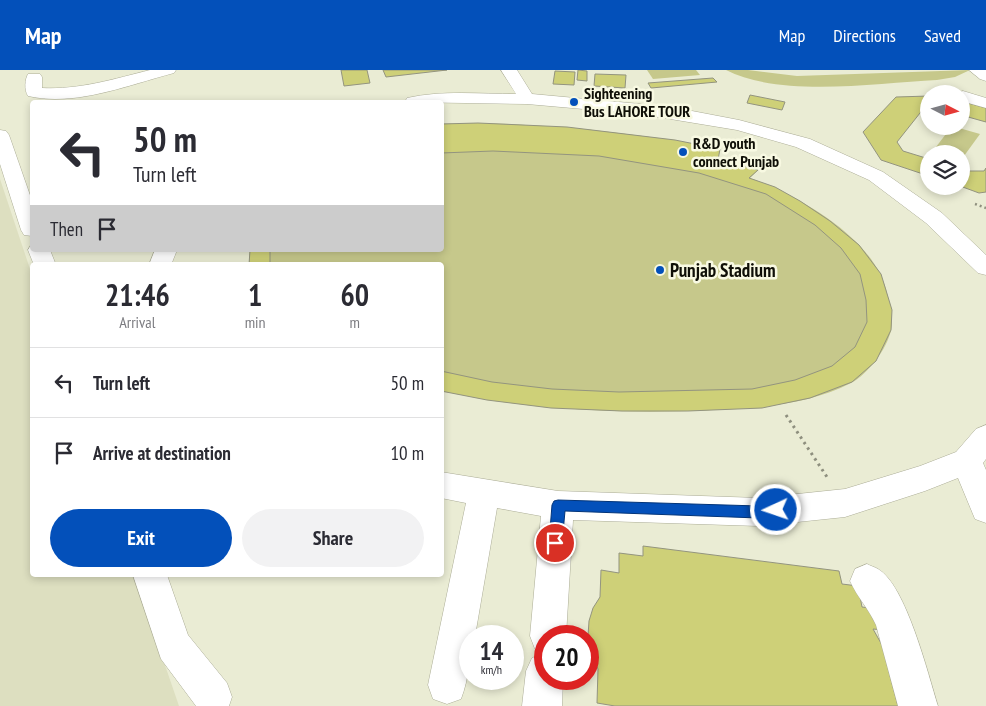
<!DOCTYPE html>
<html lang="en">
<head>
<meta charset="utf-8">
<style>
	:root { --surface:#fff; --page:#f2f2f3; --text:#2b2b33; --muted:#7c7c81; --line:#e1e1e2; --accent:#0350ba }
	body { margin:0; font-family:"PT Sans Narrow",sans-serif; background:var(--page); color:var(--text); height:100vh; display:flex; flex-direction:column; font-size:19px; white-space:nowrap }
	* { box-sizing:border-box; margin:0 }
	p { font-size:16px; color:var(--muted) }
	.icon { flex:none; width:28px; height:28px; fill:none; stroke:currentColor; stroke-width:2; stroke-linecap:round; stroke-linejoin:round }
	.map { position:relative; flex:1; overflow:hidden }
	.sheet { position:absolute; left:30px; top:192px; width:414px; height:315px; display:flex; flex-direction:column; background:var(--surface); border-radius:5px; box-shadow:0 2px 8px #0003 }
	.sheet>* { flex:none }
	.banner { position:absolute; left:30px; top:30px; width:414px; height:152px; border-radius:5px; box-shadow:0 2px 8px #0003; background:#fff; color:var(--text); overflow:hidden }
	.needle { width:32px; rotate:96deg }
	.buttons { position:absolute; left:920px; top:15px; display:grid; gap:10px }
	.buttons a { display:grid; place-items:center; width:50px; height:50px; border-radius:50%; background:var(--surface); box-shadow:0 2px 8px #0003; font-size:25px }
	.speed { position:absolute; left:459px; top:555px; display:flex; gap:10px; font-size:25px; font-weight:700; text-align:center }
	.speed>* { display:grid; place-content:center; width:65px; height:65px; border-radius:50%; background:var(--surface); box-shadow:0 2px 8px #0003; line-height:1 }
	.speed small { font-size:12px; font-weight:400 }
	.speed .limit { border:8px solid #d22; background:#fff; color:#111 }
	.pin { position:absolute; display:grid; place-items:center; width:42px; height:42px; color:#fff; margin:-21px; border:2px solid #fff; border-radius:50%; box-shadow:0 1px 5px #0007 }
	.me { position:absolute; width:55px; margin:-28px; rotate:267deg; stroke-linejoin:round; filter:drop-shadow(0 0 4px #0008) }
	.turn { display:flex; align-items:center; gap:18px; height:105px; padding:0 20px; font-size:22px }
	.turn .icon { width:65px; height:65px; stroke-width:2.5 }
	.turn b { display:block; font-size:35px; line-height:42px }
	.then { display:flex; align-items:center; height:48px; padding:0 20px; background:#0003; gap:10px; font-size:19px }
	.eta { display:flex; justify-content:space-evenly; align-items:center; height:85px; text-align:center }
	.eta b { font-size:30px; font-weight:700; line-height:35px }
	.action { display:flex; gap:10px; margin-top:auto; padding:10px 20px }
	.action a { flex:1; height:58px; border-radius:30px; background:var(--accent); color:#fff; font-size:20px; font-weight:700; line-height:58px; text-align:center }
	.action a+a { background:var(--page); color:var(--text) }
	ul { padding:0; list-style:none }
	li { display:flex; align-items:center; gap:15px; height:70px; padding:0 20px; border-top:1px solid var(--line) }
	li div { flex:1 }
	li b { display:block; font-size:19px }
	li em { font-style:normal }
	header { display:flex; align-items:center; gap:30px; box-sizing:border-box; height:70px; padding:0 25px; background:var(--accent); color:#fff }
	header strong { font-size:24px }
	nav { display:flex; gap:28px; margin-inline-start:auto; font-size:18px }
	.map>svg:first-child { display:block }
	.built { fill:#dddfc0 }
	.green { fill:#c6c88b }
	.building { fill:#ced078; stroke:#93947f }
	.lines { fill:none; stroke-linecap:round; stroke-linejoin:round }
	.minor-casing { stroke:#acad97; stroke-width:1 }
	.path-far1 { stroke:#8e8f7e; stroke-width:2.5; stroke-dasharray:2 3; stroke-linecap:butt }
	.path { stroke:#8e8f7e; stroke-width:3; stroke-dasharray:2.5 4; stroke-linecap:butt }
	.minor { fill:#fff; fill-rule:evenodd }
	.route { fill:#0350ba; stroke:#023479 }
	.poi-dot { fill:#0350ba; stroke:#f8f9e2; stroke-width:2 }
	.labels { text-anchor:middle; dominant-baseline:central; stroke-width:5; stroke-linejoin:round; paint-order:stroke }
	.far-poi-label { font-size:16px; font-weight:bold; fill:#0f0f07; stroke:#f8f9e2; text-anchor:start }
	.poi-label { font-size:19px; font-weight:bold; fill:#0f0f07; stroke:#f8f9e2; text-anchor:start }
</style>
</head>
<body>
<header>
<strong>Map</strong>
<nav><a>Map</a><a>Directions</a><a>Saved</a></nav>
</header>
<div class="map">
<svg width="986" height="636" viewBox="0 0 986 636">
	<rect width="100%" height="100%" fill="#eaecd4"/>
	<polygon class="built" points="0,109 32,205 32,505 134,505 179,636 0,636"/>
	<g class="green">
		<polygon points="647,0 696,0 700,5 653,9"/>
		<path d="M726,0H748L797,6L970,0L955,7L937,10C876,13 780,28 726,0Z"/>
		<path d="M478,53C560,55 640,63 720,79L718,90L758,100L750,108C799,126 871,166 886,219C889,232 894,246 891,260C887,279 868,304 851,313C808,335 758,338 711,340C620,345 530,339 441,321V195H249L250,180H441V54Z"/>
		<polygon points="952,56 980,64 964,86 936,77"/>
	</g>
	<g class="building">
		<polygon points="341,0 367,0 370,13 344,16"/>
		<polygon points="383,0 447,0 386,7"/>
		<polygon points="578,0 587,1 587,11 577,10"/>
		<polygon points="555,1 575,2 574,15 553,14"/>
		<polygon points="595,4 626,5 625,18 594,16"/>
		<polygon points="713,8 717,12 651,18 648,13"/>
		<polygon points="750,25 785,32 782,40 747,33"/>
		<polygon points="929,26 929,38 924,38 897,72 903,81 929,89 929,106 881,90 863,62 896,27"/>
		<polygon points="961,31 986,38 986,52 961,45"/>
		<polygon points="478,53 567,57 675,70 720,79 718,90 758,100 749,108 775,117 800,131 830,151 859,175 881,204 892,240 891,260 876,291 852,312 810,328 762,338 688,341 622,341 551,338 487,330 441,321 441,301 492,312 552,319 619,322 752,319 795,310 832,296 855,277 867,252 866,230 860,204 841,178 815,155 766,124 699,103 599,86 493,81 441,83 441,54"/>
		<polygon points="986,98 986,122 979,123 960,116 961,116 961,99 968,101 984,101"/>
		<polygon points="250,180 270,180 270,195 249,195"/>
		<polygon points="643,476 839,501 842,514 858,516 862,537 878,539 883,560 873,559 882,575 898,636 615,636 597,633 598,599 590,581 588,566 589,551 593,538 600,527 601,500 619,503 619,483 643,486"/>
	</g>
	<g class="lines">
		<g class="minor-casing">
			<g id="minor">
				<path d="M150,0H176L174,3C128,15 75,37 28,26C24,20 25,9 28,4H40L42,7V18C79,20 114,9 150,0Z"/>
				<path d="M501,0H517L532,24L640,34L692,41L739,50L810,69L883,102L942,143L986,185V205L978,203L926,153L869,110L796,77L737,60L640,44L527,34L405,32L407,28C442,20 480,24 516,24Z"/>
				<polygon points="969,0 986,0 986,11 980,9"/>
				<polygon points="963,21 986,28 986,38 961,31 961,24 956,24"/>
				<polygon points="0,60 6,61 9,65 32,131 32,166 24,165 21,160 0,94"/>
				<polygon points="31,175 32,180 50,180 56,195 34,195 28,180"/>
				<polygon points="155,180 177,180 171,195 149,195"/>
				<path d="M986,355V389L983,393L986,400V453L975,449L958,408L925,421L845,447L759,456L573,450L566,566H545V609H563L562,636H522L526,601L532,588L544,583L535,579L530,566L541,446L497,438L475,566H470C470,588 469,608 461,629L447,634L433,629L428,615L466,433L441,428V402L558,421L759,428L845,419L920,396L956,382L976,359Z"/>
				<path d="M867,494C870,496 875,497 878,499C906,515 928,604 938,636H898L876,555C869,539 857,527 850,511L855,499Z"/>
				<polygon points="133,505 167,505 188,565 227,613 232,627 229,636 196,636 161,589"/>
			</g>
		</g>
		<polyline class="path-far1" points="975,134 986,138"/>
		<polyline class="path" points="786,345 829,410"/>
		<use href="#minor" class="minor"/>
	</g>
	<polygon class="route" points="558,430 759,436 776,435 781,436 783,440 781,445 759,448 565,441 562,473 560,477 555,479 551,477 549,473 552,435 554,431"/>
	<g class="poi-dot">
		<circle cx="574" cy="32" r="5"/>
		<circle cx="683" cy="82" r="5"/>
		<circle cx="660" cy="200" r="5"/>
	</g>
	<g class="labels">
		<g class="far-poi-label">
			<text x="584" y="23">Sighteening<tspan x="584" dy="18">Bus LAHORE TOUR</tspan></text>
			<text x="693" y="73">R&amp;D youth<tspan x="693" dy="18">connect Punjab</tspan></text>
		</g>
		<g class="poi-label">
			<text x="670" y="200">Punjab Stadium</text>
		</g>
	</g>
</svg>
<div class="buttons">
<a><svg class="needle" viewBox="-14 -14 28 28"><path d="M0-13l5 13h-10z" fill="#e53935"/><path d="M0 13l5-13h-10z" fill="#7c7c81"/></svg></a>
<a><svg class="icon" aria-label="layers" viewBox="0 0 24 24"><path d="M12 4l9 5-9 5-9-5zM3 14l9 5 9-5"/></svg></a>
</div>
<div class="speed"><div>14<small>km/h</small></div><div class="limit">20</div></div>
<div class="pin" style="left:555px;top:473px;background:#d93025"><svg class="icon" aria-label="arrive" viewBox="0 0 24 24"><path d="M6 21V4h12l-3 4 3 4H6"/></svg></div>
<svg class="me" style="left:776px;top:440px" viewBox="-20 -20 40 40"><circle r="17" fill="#0350ba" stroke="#fff" stroke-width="3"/><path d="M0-11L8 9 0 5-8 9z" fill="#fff"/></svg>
<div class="banner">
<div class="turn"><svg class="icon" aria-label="left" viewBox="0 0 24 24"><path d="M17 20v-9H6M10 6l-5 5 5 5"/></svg><div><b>50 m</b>Turn left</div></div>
<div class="then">Then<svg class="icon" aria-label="arrive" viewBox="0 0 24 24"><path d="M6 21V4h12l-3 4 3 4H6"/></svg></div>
</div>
<section class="sheet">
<div class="eta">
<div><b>21:46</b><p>Arrival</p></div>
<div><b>1</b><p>min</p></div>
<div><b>60</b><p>m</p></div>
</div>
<ul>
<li><svg class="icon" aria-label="left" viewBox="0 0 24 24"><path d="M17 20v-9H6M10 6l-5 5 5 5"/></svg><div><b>Turn left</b></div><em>50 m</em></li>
<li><svg class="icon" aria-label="arrive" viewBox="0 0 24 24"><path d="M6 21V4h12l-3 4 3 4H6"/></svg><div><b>Arrive at destination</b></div><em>10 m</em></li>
</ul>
<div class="action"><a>Exit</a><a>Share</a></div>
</section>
</div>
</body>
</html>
